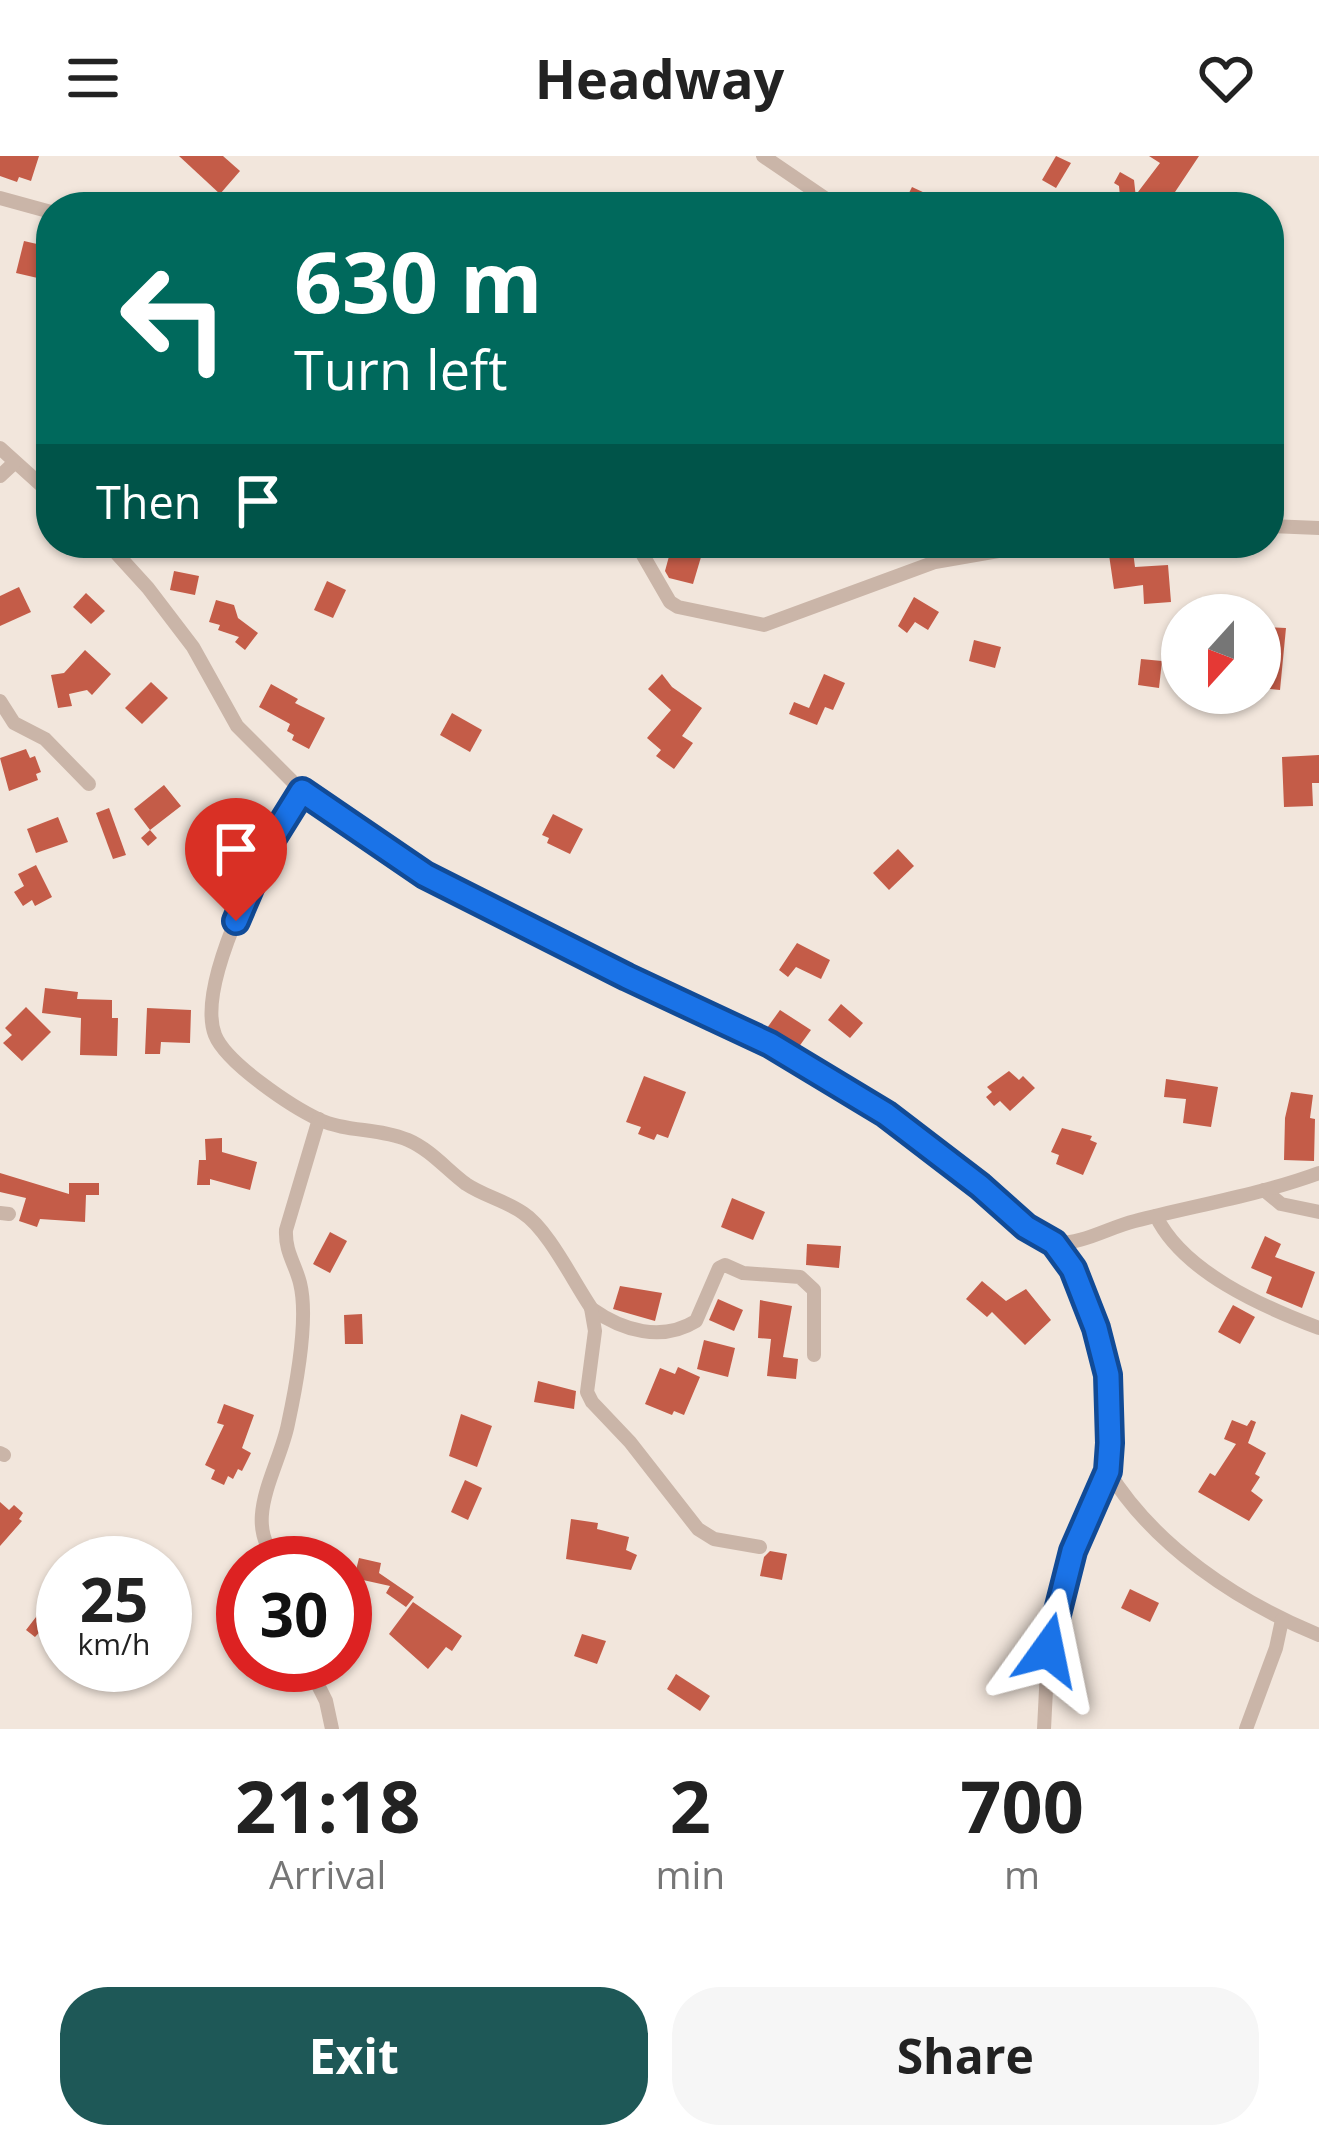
<!DOCTYPE html>
<html lang="en">
<head>
<meta charset="utf-8">
<style>
	:root { --surface:#fff; --page:#f6f6f6; --text:#222; --muted:#767676; --accent:#1e5857 }
	body { margin:0; font-family:"Open Sans",sans-serif; background:var(--page); color:var(--text); height:100vh; display:flex; flex-direction:column; font-size:45px; white-space:nowrap }
	* { box-sizing:border-box; margin:0 }
	p { font-size:39px; color:var(--muted) }
	.icon { flex:none; width:66px; height:66px; fill:none; stroke:currentColor; stroke-width:2; stroke-linecap:round; stroke-linejoin:round }
	.map { position:relative; height:1573px; overflow:hidden }
	.details { display:flex; flex-direction:column; background:var(--surface); flex:1 }
	.details>* { flex:none }
	.banner { position:absolute; left:36px; top:36px; width:1248px; height:366px; border-radius:48px; box-shadow:0 3px 9px #0004; background:#00695c; color:#fff; overflow:hidden }
	.needle { width:78px; rotate:201deg }
	.fabs { position:absolute; left:1161px; top:438px; display:grid; gap:24px }
	.fabs a { display:grid; place-items:center; width:120px; height:120px; border-radius:50%; background:var(--surface); box-shadow:0 3px 9px #0004; font-size:60px }
	.speed { position:absolute; left:36px; top:1380px; display:flex; gap:24px; font-size:60px; font-weight:700; text-align:center }
	.speed>* { display:grid; place-content:center; width:156px; height:156px; border-radius:50%; background:var(--surface); box-shadow:0 3px 9px #0004; line-height:1 }
	.speed small { font-size:30px; font-weight:400 }
	.speed .limit { border:18px solid #d22; background:#fff; color:#111 }
	.pin { position:absolute; display:grid; place-items:center; width:102px; height:102px; color:#fff; margin:-123px -51px; border-radius:50% 50% 50% 0; rotate:-45deg; box-shadow:0 0 12px #0007 }
	.pin .icon { rotate:45deg }
	.me { position:absolute; width:132px; margin:-66px; rotate:12deg; stroke-linejoin:round; filter:drop-shadow(0 0 9px #0008) }
	.turn { display:flex; align-items:center; gap:42px; height:252px; padding:0 60px; font-size:54px }
	.turn .icon { width:156px; height:156px; stroke-width:2.5 }
	.turn b { display:block; font-size:84px; line-height:102px }
	.then { display:flex; align-items:center; height:114px; padding:0 60px; background:#0003; gap:24px; font-size:45px }
	.eta { display:flex; justify-content:space-evenly; align-items:center; height:204px; text-align:center }
	.eta b { font-size:72px; font-weight:700; line-height:84px }
	.primary-button { display:flex; gap:24px; margin-top:auto; padding:24px 60px }
	.primary-button a { flex:1; height:138px; border-radius:48px; background:var(--accent); color:#fff; font-size:48px; font-weight:700; line-height:138px; text-align:center }
	.primary-button a+a { background:var(--page); color:var(--text) }
	header { display:flex; justify-content:space-between; align-items:center; height:156px; padding:0 60px; background:var(--surface); font-size:54px; font-weight:700 }
	.map>svg:first-child { display:block }
	.building { fill:#c45c48 }
	.lines { fill:none; stroke-linecap:round; stroke-linejoin:round }
	.minor { stroke:#cab5a8; stroke-width:14 }
	.route-casing { stroke:#114b97; stroke-width:30 }
	.route { stroke:#1a73e8; stroke-width:21 }
</style>
</head>
<body>
<header><svg class="icon" aria-label="menu" viewBox="0 0 24 24"><path d="M4 6h16M4 12h16M4 18h16"/></svg>Headway<svg class="icon" aria-label="heart" viewBox="0 0 24 24"><path d="M12 20l-8-8c-3-5 5-10 8-4 3-6 11-1 8 4z"/></svg></header>
<div class="map">
<svg width="1319" height="1573" viewBox="0 0 1319 1573">
	<rect width="100%" height="100%" fill="#f2e6dc"/>
	<g class="building">
		<polygon points="0,0 39,0 31,25 19,21 17,26 0,20"/>
		<polygon points="179,0 223,0 240,15 220,38"/>
		<polygon points="1056,0 1071,7 1056,32 1042,24"/>
		<polygon points="1149,0 1199,0 1165,51 1157,51 1138,36 1160,7"/>
		<polygon points="1120,16 1134,24 1137,51 1121,51 1119,30 1114,27"/>
		<polygon points="912,31 955,51 902,51"/>
		<polygon points="24,85 50,91 42,123 16,117"/>
		<polygon points="1132,388 1135,411 1168,409 1171,446 1144,448 1143,429 1114,433 1108,392"/>
		<polygon points="671,393 701,401 693,428 669,422 665,415"/>
		<polygon points="174,415 199,420 195,439 170,434"/>
		<polygon points="327,425 346,434 333,462 314,454"/>
		<polygon points="19,431 31,456 0,470 0,440"/>
		<polygon points="86,437 105,455 91,468 73,451"/>
		<polygon points="914,441 939,456 928,474 915,466 907,477 898,470"/>
		<polygon points="216,444 234,449 238,462 258,477 245,494 235,486 239,481 218,474 220,469 209,466"/>
		<polygon points="1267,471 1286,472 1280,534 1261,532"/>
		<polygon points="974,484 1001,491 995,512 969,505"/>
		<polygon points="85,494 111,518 92,539 87,534 69,538 72,550 58,552 51,519 64,517"/>
		<polygon points="1141,503 1162,505 1159,532 1138,529"/>
		<polygon points="662,518 672,531 702,552 682,580 693,587 674,613 656,600 661,594 647,582 671,554 648,533"/>
		<polygon points="824,518 845,527 833,554 825,551 817,569 789,558 794,546 809,552"/>
		<polygon points="151,526 168,542 142,568 125,552"/>
		<polygon points="271,528 298,543 295,547 325,562 309,593 292,584 294,579 287,575 290,568 259,551"/>
		<polygon points="452,557 482,574 470,596 440,579"/>
		<polygon points="26,593 30,602 35,600 41,616 36,618 38,624 9,635 0,602"/>
		<polygon points="1319,599 1319,627 1312,627 1313,650 1284,651 1282,601"/>
		<polygon points="164,629 181,650 150,674 157,682 148,690 141,682 150,674 134,653"/>
		<polygon points="109,652 126,699 113,703 96,657"/>
		<polygon points="553,658 583,673 570,698 547,687 549,682 542,679"/>
		<polygon points="58,661 68,686 36,697 27,673"/>
		<polygon points="898,693 914,710 889,734 873,717"/>
		<polygon points="36,709 52,741 35,750 32,744 23,750 14,736 24,730 18,718"/>
		<polygon points="797,787 830,804 821,823 796,811 788,821 779,814"/>
		<polygon points="45,832 78,836 77,843 112,844 112,862 118,862 117,900 80,899 81,862 42,857"/>
		<polygon points="841,848 863,867 850,882 828,864"/>
		<polygon points="26,851 51,876 22,905 3,887 12,879 5,872"/>
		<polygon points="147,852 191,854 190,887 161,886 160,898 145,898"/>
		<polygon points="780,854 811,874 798,892 767,872"/>
		<polygon points="1009,915 1019,924 1023,920 1035,932 1010,955 1000,945 994,950 986,941 992,936 987,931"/>
		<polygon points="644,920 686,936 668,982 657,978 654,984 638,978 641,971 626,966"/>
		<polygon points="1166,923 1218,931 1211,971 1183,967 1186,943 1164,941"/>
		<polygon points="1291,936 1313,939 1310,962 1315,963 1314,1005 1284,1004 1285,962"/>
		<polygon points="1062,972 1092,980 1090,984 1097,987 1083,1019 1056,1008 1059,999 1051,996"/>
		<polygon points="222,982 222,996 257,1006 250,1034 210,1023 210,1029 197,1029 199,1004 206,1004 205,983"/>
		<polygon points="0,1017 69,1038 69,1027 99,1027 99,1039 86,1039 85,1066 40,1063 37,1071 19,1065 26,1042 0,1036"/>
		<polygon points="732,1042 765,1056 753,1084 721,1071"/>
		<polygon points="330,1076 347,1085 330,1117 313,1108"/>
		<polygon points="1265,1080 1281,1088 1275,1101 1315,1116 1302,1152 1266,1137 1272,1121 1251,1112"/>
		<polygon points="807,1088 841,1090 839,1112 806,1109"/>
		<polygon points="982,1125 1006,1145 1026,1133 1051,1164 1025,1189 992,1156 987,1161 966,1143"/>
		<polygon points="620,1130 662,1137 655,1165 613,1153"/>
		<polygon points="718,1143 743,1154 734,1175 709,1164"/>
		<polygon points="760,1144 792,1150 783,1201 798,1203 796,1223 767,1220 771,1183 758,1182"/>
		<polygon points="1233,1149 1255,1161 1240,1188 1218,1176"/>
		<polygon points="362,1158 363,1188 345,1188 344,1159"/>
		<polygon points="704,1184 735,1192 728,1221 697,1213"/>
		<polygon points="678,1211 700,1221 684,1259 674,1255 672,1259 645,1248 660,1212 675,1218"/>
		<polygon points="538,1225 576,1235 574,1253 534,1246"/>
		<polygon points="224,1248 254,1259 242,1292 251,1297 242,1315 238,1313 233,1323 228,1320 224,1329 211,1323 215,1314 205,1309 224,1269 217,1267"/>
		<polygon points="461,1258 492,1270 477,1311 449,1300"/>
		<polygon points="1232,1264 1247,1270 1251,1264 1256,1266 1248,1287 1266,1297 1255,1318 1260,1321 1251,1335 1263,1344 1249,1365 1198,1336 1210,1317 1215,1320 1236,1288 1224,1283"/>
		<polygon points="465,1324 482,1332 468,1364 451,1356"/>
		<polygon points="0,1346 9,1354 14,1349 23,1357 19,1363 22,1365 0,1390"/>
		<polygon points="571,1363 598,1367 597,1373 629,1381 626,1394 637,1399 631,1414 566,1403"/>
		<polygon points="770,1395 787,1398 782,1424 760,1420 764,1401"/>
		<polygon points="359,1402 381,1407 379,1417 414,1441 406,1451 386,1437 390,1430 354,1422"/>
		<polygon points="59,1427 63,1432 63,1451 35,1481 26,1474 46,1448 40,1440"/>
		<polygon points="1130,1433 1159,1447 1150,1466 1121,1452"/>
		<polygon points="413,1446 462,1480 452,1495 446,1491 428,1513 389,1478"/>
		<polygon points="582,1478 606,1485 597,1508 574,1500"/>
		<polygon points="676,1518 710,1540 700,1555 667,1533"/>
	</g>
	<g class="lines">
		<g class="minor">
			<polyline points="763,0 838,51"/>
			<polyline points="0,42 51,56"/>
			<polyline points="0,292 51,338"/>
			<polyline points="0,320 14,307"/>
			<polyline points="1269,370 1319,372"/>
			<polyline points="107,387 148,432 193,491 237,570 302,635 328,654 426,719 627,821 770,888 886,958 980,1029 1026,1071 1054,1087 1073,1113 1097,1172 1108,1219 1110,1287 1108,1315 1073,1395 1058,1445 1048,1494 1044,1573"/>
			<polyline points="636,387 670,446 678,451 764,469 935,406 1044,387"/>
			<polyline points="0,545 14,567 45,583 89,628"/>
			<path d="M302,635C273,683 194,825 215,879C226,907 292,951 320,964C347,976 380,972 408,984C431,994 447,1014 466,1028C484,1040 506,1045 523,1057C548,1073 574,1127 592,1153C623,1175 662,1186 696,1165L719,1112L725,1109L743,1117L800,1121L814,1134V1199"/>
			<polyline points="1264,1034 1281,1048 1319,1056"/>
			<polyline points="0,1057 9,1058"/>
			<path d="M1156,1060C1183,1116 1263,1151 1319,1172"/>
			<path d="M1054,1087C1084,1088 1107,1072 1135,1065C1197,1049 1259,1039 1319,1017"/>
			<polyline points="591,1152 595,1175 587,1236 592,1246 630,1286 698,1373 714,1383 760,1391"/>
			<polyline points="0,1297 4,1299"/>
			<path d="M1108,1315C1154,1390 1238,1446 1319,1479"/>
			<path d="M281,1407C238,1369 279,1314 288,1268C296,1231 309,1163 300,1127C295,1107 285,1096 286,1074L319,963"/>
			<polyline points="308,1509 326,1545 332,1573"/>
			<polyline points="1246,1573 1276,1492 1282,1464"/>
		</g>
	</g>
	<g class="lines">
		<g class="route-casing">
			<polyline id="route" points="236,765 269,688 302,635 425,719 627,821 770,888 886,958 980,1030 1026,1071 1054,1087 1073,1113 1096,1172 1108,1219 1110,1287 1108,1315 1073,1395 1048,1494"/>
		</g>
		<use href="#route" class="route"/>
	</g>
</svg>
<div class="fabs">
<a><svg class="needle" viewBox="-14 -14 28 28"><path d="M0-13l5 13h-10z" fill="#e53935"/><path d="M0 13l5-13h-10z" fill="#767676"/></svg></a>
</div>
<div class="speed"><div>25<small>km/h</small></div><div class="limit">30</div></div>
<div class="pin" style="left:236px;top:765px;background:#d93025"><svg class="icon" aria-label="arrive" viewBox="0 0 24 24"><path d="M6 21V4h12l-3 4 3 4H6"/></svg></div>
<svg class="me" style="left:1048px;top:1494px" viewBox="-20 -20 40 40"><path d="M0-17L14 15 0 8-14 15z" fill="#1a73e8" stroke="#fff" stroke-width="4"/></svg>
<div class="banner">
<div class="turn"><svg class="icon" aria-label="left" viewBox="0 0 24 24"><path d="M17 20v-9H6M10 6l-5 5 5 5"/></svg><div><b>630 m</b>Turn left</div></div>
<div class="then">Then<svg class="icon" aria-label="arrive" viewBox="0 0 24 24"><path d="M6 21V4h12l-3 4 3 4H6"/></svg></div>
</div>
</div>
<section class="details">
<div class="eta">
<div><b>21:18</b><p>Arrival</p></div>
<div><b>2</b><p>min</p></div>
<div><b>700</b><p>m</p></div>
</div>
<div class="primary-button"><a>Exit</a><a>Share</a></div>
</section>
</body>
</html>
